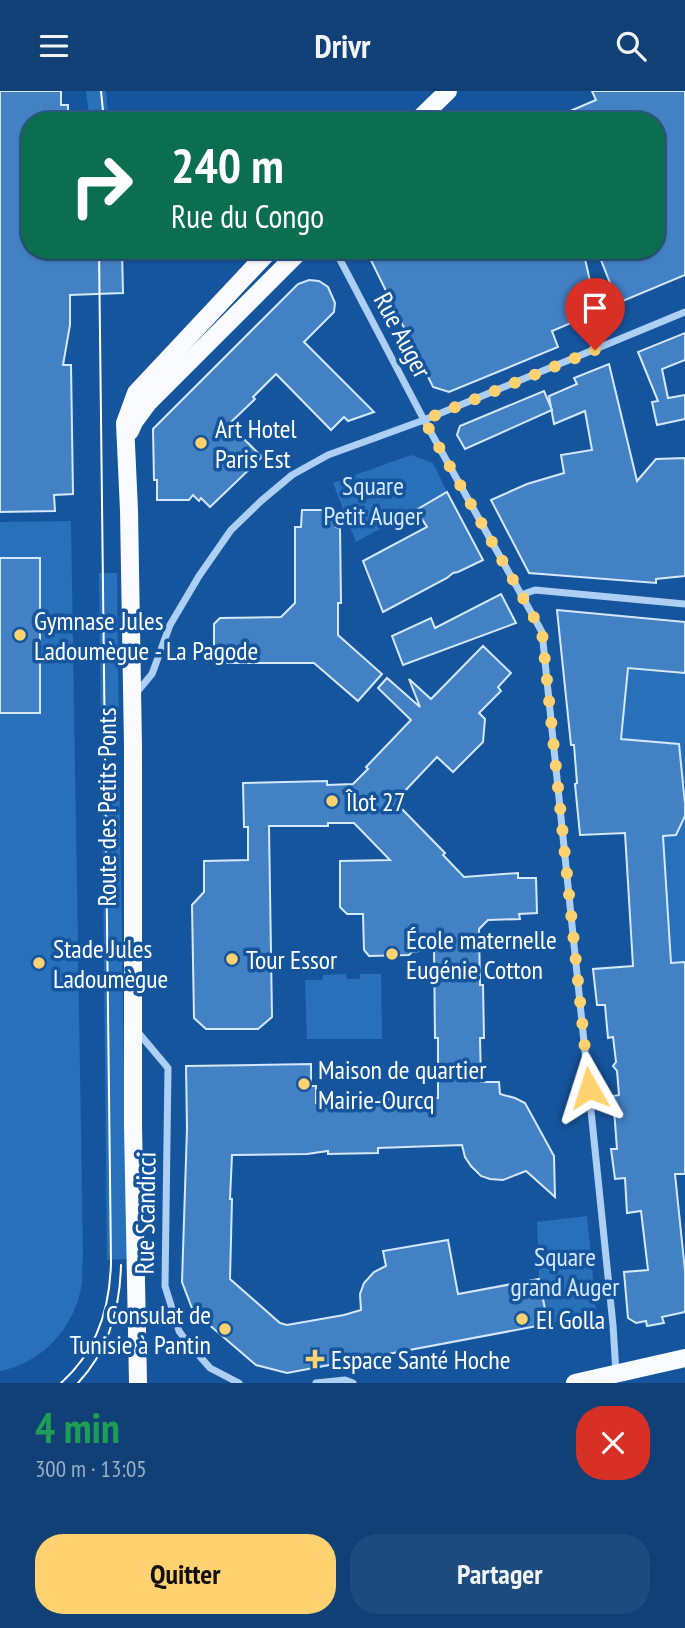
<!DOCTYPE html>
<html lang="fr">
<head>
<meta charset="utf-8">
<style>
	:root { --surface:#104076; --page:#1e4b7e; --text:#f1f3f6; --muted:#9cafc5; --line:#305988; --accent:#ffd16f }
	body { margin:0; font-family:"PT Sans Narrow",sans-serif; background:var(--page); color:var(--text); height:100vh; display:flex; flex-direction:column; font-size:26px; white-space:nowrap }
	* { box-sizing:border-box; margin:0 }
	p { font-size:23px; color:var(--muted) }
	.icon { flex:none; width:38px; height:38px; fill:none; stroke:currentColor; stroke-width:2; stroke-linecap:round; stroke-linejoin:round }
	.map { position:relative; height:1292px; overflow:hidden }
	.panel { display:flex; flex-direction:column; background:var(--surface); flex:1 }
	.panel>* { flex:none }
	.banner { position:absolute; left:21px; top:21px; width:644px; height:147px; border-radius:28px; box-shadow:0 2px 5px #0004,0 0 0 2px var(--line); background:#0b6e4f; color:#fff; overflow:hidden }
	.pin { position:absolute; display:grid; place-items:center; width:60px; height:60px; color:#fff; margin:-72px -30px; border-radius:50% 50% 50% 0; rotate:-45deg; box-shadow:0 0 7px #0007 }
	.pin .icon { rotate:45deg }
	.me { position:absolute; width:77px; margin:-38px; rotate:354deg; stroke-linejoin:round; filter:drop-shadow(0 0 5px #0008) }
	.turn { display:flex; align-items:center; gap:24px; height:147px; padding:0 35px; font-size:32px }
	.turn .icon { width:91px; height:91px; stroke-width:2.5 }
	.turn b { display:block; font-size:49px; line-height:60px }
	.round { display:grid; place-items:center; flex:none; width:74px; height:74px; border-radius:28px; background:var(--page) }
	.overview { display:flex; align-items:center; justify-content:space-between; height:119px; padding:0 35px }
	h1 { font-size:42px; font-weight:700; line-height:52px; color:#1e9e55 }
	.button { display:flex; gap:14px; margin-top:auto; padding:14px 35px }
	.button a { flex:1; height:80px; border-radius:28px; background:var(--accent); color:#111; font-size:28px; font-weight:700; line-height:80px; text-align:center }
	.button a+a { background:var(--page); color:var(--text) }
	header { display:flex; justify-content:space-between; align-items:center; height:91px; padding:0 35px; background:var(--surface); font-size:32px; font-weight:700 }
	.map>svg:first-child { display:block }
	.green { fill:#2970bb }
	.building { fill:#4381c5; stroke:#d5e8fd; stroke-width:2 }
	.lines { fill:none; stroke-linecap:round; stroke-linejoin:round }
	.minor { stroke:#accff3; stroke-width:7 }
	.primary { stroke:#f9fbff; stroke-width:18 }
	.tram { stroke:#fff; stroke-width:2 }
	.route { stroke:#ffd16f; stroke-width:12; stroke-dasharray:0 21.6 }
	.poi-dot { fill:#ffd16f; stroke:#15559d; stroke-width:2.5 }
	.labels { text-anchor:middle; dominant-baseline:central; stroke-width:7; stroke-linejoin:round; paint-order:stroke }
	.street-label { font-size:26px; fill:#fff; stroke:#15559d }
	.poi-label { font-size:26px; fill:#fff; stroke:#15559d; text-anchor:start }
	.park-label { font-size:26px; fill:#d5e8fd; stroke:#15559d }
</style>
</head>
<body>
<header><svg class="icon" aria-label="menu" viewBox="0 0 24 24"><path d="M4 6h16M4 12h16M4 18h16"/></svg>Drivr<svg class="icon" aria-label="search" viewBox="0 0 24 24"><circle cx="10" cy="10" r="6"/><path d="M15 15l6 6"/></svg></header>
<div class="map">
<svg width="685" height="1292" viewBox="0 0 685 1292">
	<rect width="100%" height="100%" fill="#15559d"/>
	<g class="green">
		<polygon points="86,0 106,0 109,30 90,30"/>
		<polygon points="411,364 433,372 447,401 356,451 333,392"/>
		<path d="M71,430L83,1164C82,1175 83,1187 81,1197C73,1239 41,1272 0,1280V431Z"/>
		<polygon points="99,482 117,482 119,652 101,652"/>
		<polygon points="628,577 685,582 685,692 683,691 679,653 627,648 620,659"/>
		<polygon points="102,671 119,671 127,1168 107,1169"/>
		<polygon points="685,725 685,872 671,872 663,745 676,744"/>
		<polygon points="346,883 347,888 360,888 360,883 381,883 382,948 307,948 305,889 322,889 323,884"/>
		<polygon points="587,1125 596,1219 548,1233 539,1188 537,1131"/>
	</g>
	<g class="building">
		<polygon points="0,0 61,0 61,14 68,14 68,30 30,30 30,159 42,159 43,163 62,163 83,162 83,159 122,159 123,202 70,204 70,234 63,274 71,274 73,403 54,404 55,420 0,421"/>
		<polygon points="592,0 685,0 685,184 618,212 597,159 656,159 656,30 547,30 596,9"/>
		<polygon points="366,159 583,159 597,221 552,240 558,256 449,301 433,296"/>
		<polygon points="309,189 319,190 328,196 335,212 334,221 304,251 374,321 348,330 344,326 331,339 276,283 253,306 255,308 229,333 262,366 210,416 201,407 199,410 193,404 189,409 157,409 157,389 154,389 153,338 298,193"/>
		<polygon points="685,242 685,269 662,278 668,307 685,304 685,328 657,334 652,311 658,310 638,261"/>
		<polygon points="609,273 637,390 656,368 685,367 685,485 656,488 656,492 529,482 491,409 527,393 564,382 561,364 592,359 585,320 554,333 549,305 577,293 574,287"/>
		<polygon points="544,300 552,319 465,358 457,344 460,335"/>
		<polygon points="447,401 483,469 458,481 453,482 447,487 383,521 363,470 427,436 416,419"/>
		<polygon points="302,419 336,419 336,436 340,437 341,512 338,512 338,544 382,583 358,610 314,572 214,572 214,533 220,527 281,526 295,512 295,436 301,436"/>
		<rect x="0" y="467" width="40" height="155"/>
		<polygon points="501,503 516,532 403,574 392,545 431,527 435,537"/>
		<polygon points="557,519 685,531 685,582 628,577 621,648 679,653 685,713 685,725 676,744 663,745 671,872 685,871 685,1083 675,1083 685,1180 685,1221 662,1226 664,1232 647,1235 646,1230 636,1232 628,1227 624,1181 648,1179 641,1120 627,1122 625,1087 615,1088 611,1058 617,1058 613,1005 619,1004 617,980 613,975 616,971 613,946 608,947 605,914 597,914 593,878 633,875 625,742 580,744 575,693 577,692 574,654 571,654"/>
		<polygon points="483,555 511,582 498,596 501,600 479,622 485,628 483,651 453,681 437,666 401,704 401,717 445,762 443,764 464,786 518,782 518,787 536,787 537,822 519,823 520,828 488,829 479,838 480,894 483,894 484,947 480,947 481,991 499,991 500,1003 515,1007 525,1012 554,1065 555,1106 526,1080 503,1089 490,1088 481,1085 471,1075 465,1066 462,1054 378,1057 378,1062 328,1063 328,1060 307,1063 232,1064 230,1108 232,1108 230,1188 280,1232 287,1234 344,1224 361,1219 360,1203 364,1192 374,1181 386,1175 383,1160 448,1149 458,1203 539,1188 548,1233 287,1282 256,1274 193,1220 182,1191 187,1037 186,975 311,973 311,995 316,995 316,1012 373,1012 374,1008 438,1007 438,947 435,947 434,858 412,861 409,864 369,865 364,859 363,823 347,823 340,816 340,770 390,769 354,732 328,732 328,735 269,735 272,926 258,938 206,938 194,927 192,814 204,801 204,770 248,769 248,736 244,736 243,692 327,690 327,694 353,693 368,678 366,676 411,629 378,597 387,587 420,616 409,588 431,608"/>
	</g>
	<g class="lines">
		<g class="minor">
			<polyline points="335,159 424,329 542,541 613,1234 616,1282"/>
			<polyline points="521,504 535,499 685,513"/>
			<polyline points="137,601 152,583 170,534 199,485 231,439 261,410 292,384 328,364 424,329 685,221"/>
			<polyline points="137,940 168,977 165,1195 179,1240 184,1247 210,1277 239,1292"/>
			<polyline points="316,1292 345,1289 353,1292"/>
		</g>
		<g class="primary">
			<polyline points="417,30 448,0"/>
			<polyline points="130,340 134,331 148,312 301,159"/>
			<polyline points="138,1292 133,1035 133,656 129,419 125,332 136,302 270,159"/>
			<polyline points="575,1292 685,1267"/>
		</g>
		<g class="tram">
			<polyline points="101,0 104,30"/>
			<path d="M61,1292C97,1260 110,1218 111,1171L99,159"/>
			<path d="M78,1292C109,1259 120,1218 121,1174"/>
		</g>
	</g>
	<g class="lines">
		<polyline class="route" points="589,997 542,541 424,329 595,259"/>
	</g>
	<g class="poi-dot">
		<circle cx="201" cy="352" r="7"/>
		<circle cx="20" cy="544" r="7"/>
		<circle cx="332" cy="710" r="7"/>
		<circle cx="392" cy="863" r="7"/>
		<circle cx="232" cy="868" r="7"/>
		<circle cx="39" cy="872" r="7"/>
		<circle cx="304" cy="993" r="7"/>
		<circle cx="522" cy="1228" r="7"/>
		<circle cx="225" cy="1238" r="7"/>
		<path d="M311.5 1257.5h7v7h7v7h-7v7h-7v-7h-7v-7h7z"/>
	</g>
	<g class="labels">
		<g class="street-label">
			<text transform="translate(403 244) rotate(62)">Rue Auger</text>
			<text transform="translate(106 716) rotate(-90)">Route des Petits Ponts</text>
			<text transform="translate(145 1122) rotate(-89)">Rue Scandicci</text>
		</g>
		<g class="poi-label">
			<text x="215" y="337">Art Hotel<tspan x="215" dy="30">Paris Est</tspan></text>
			<text x="34" y="529">Gymnase Jules<tspan x="34" dy="30">Ladoumègue - La Pagode</tspan></text>
			<text x="346" y="710">Îlot 27</text>
			<text x="406" y="848">École maternelle<tspan x="406" dy="30">Eugénie Cotton</tspan></text>
			<text x="53" y="857">Stade Jules<tspan x="53" dy="30">Ladoumègue</tspan></text>
			<text x="246" y="868">Tour Essor</text>
			<text x="318" y="978">Maison de quartier<tspan x="318" dy="30">Mairie-Ourcq</tspan></text>
			<text x="211" y="1223" text-anchor="end">Consulat de<tspan x="211" dy="30">Tunisie à Pantin</tspan></text>
			<text x="536" y="1228">El Golla</text>
			<text x="331" y="1268">Espace Santé Hoche</text>
		</g>
		<g class="park-label">
			<text x="373" y="394">Square<tspan x="373" dy="30">Petit Auger</tspan></text>
			<text x="565" y="1165">Square<tspan x="565" dy="30">grand Auger</tspan></text>
		</g>
	</g>
</svg>
<div class="pin" style="left:595px;top:259px;background:#d93025"><svg class="icon" aria-label="arrive" viewBox="0 0 24 24"><path d="M6 21V4h12l-3 4 3 4H6"/></svg></div>
<svg class="me" style="left:589px;top:997px" viewBox="-20 -20 40 40"><path d="M0-17L14 15 0 8-14 15z" fill="#ffd16f" stroke="#fff" stroke-width="4"/></svg>
<div class="banner">
<div class="turn"><svg class="icon" aria-label="right" viewBox="0 0 24 24"><path d="M7 20v-9h11M14 6l5 5-5 5"/></svg><div><b>240 m</b>Rue du Congo</div></div>
</div>
</div>
<section class="panel">
<div class="overview"><div><h1>4 min</h1><p>300 m · 13:05</p></div><a class="round" style="background:#d93025;color:#fff"><svg class="icon" aria-label="close" viewBox="0 0 24 24"><path d="M6 6l12 12M18 6L6 18"/></svg></a></div>
<div class="button"><a>Quitter</a><a>Partager</a></div>
</section>
</body>
</html>
